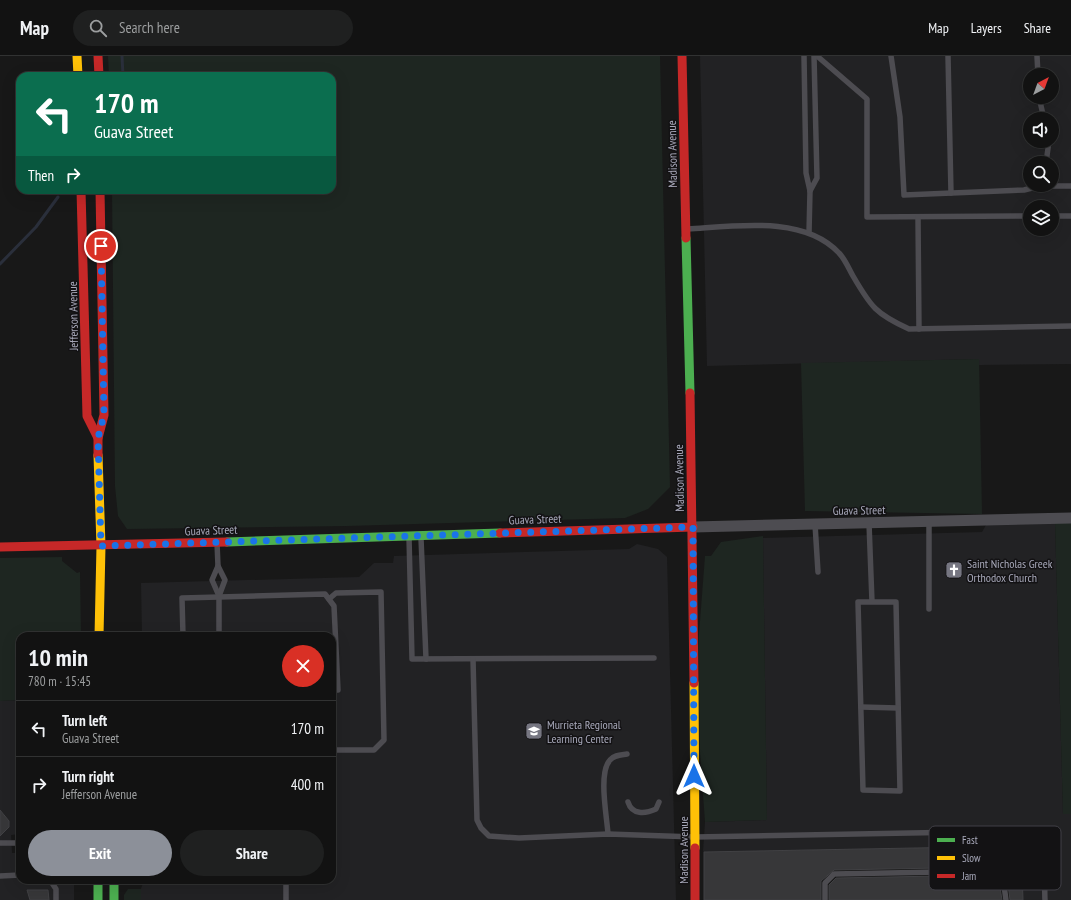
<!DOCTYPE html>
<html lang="en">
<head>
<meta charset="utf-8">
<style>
	:root { --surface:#121212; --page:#1f2020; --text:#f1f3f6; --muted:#9c9e9f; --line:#313232; --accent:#8c9099 }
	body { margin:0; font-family:"PT Sans Narrow",sans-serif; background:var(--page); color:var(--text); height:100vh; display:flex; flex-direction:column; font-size:15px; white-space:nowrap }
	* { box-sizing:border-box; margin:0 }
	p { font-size:13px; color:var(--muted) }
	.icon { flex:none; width:22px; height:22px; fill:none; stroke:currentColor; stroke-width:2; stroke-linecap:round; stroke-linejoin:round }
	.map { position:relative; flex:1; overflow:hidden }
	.panel { position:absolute; left:16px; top:576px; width:320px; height:252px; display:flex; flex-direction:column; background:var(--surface); border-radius:12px; box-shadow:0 4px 16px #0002,0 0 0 1px var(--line) }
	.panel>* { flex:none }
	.top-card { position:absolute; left:16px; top:16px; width:320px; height:122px; border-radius:12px; box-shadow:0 4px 16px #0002,0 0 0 1px var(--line); background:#0b6e4f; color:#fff; overflow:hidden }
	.needle { width:26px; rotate:41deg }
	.tools { position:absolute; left:1023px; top:12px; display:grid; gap:8px }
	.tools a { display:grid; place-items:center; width:36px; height:36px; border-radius:50%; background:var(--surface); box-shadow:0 4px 16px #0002,0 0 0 1px var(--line); font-size:20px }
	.pin { position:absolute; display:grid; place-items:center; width:34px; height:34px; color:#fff; margin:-17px; border:2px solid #fff; border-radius:50%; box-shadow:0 1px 4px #0007 }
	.me { position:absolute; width:44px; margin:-22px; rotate:0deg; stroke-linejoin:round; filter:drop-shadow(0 0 3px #0008) }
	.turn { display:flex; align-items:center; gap:14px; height:84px; padding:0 12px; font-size:18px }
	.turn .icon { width:52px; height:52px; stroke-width:2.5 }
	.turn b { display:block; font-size:28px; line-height:34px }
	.then { display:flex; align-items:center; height:38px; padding:0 12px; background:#0003; gap:8px; font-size:15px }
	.round { display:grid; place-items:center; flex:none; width:42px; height:42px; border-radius:21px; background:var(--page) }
	.summary { display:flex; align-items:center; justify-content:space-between; height:68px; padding:0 12px }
	h1 { font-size:24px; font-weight:600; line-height:30px }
	.button { display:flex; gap:8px; margin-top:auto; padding:8px 12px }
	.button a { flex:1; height:46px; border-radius:24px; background:var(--accent); color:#fff; font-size:16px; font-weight:600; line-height:46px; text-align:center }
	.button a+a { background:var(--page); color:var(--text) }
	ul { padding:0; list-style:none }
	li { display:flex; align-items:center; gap:12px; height:56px; padding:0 12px; border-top:1px solid var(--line) }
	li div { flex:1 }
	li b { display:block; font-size:15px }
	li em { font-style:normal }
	header { display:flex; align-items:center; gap:24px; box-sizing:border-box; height:56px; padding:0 20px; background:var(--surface); border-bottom:1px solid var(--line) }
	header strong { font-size:19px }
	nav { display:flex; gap:22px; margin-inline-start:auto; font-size:14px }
	.search { width:280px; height:36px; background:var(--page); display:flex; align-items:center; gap:10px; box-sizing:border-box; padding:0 14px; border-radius:22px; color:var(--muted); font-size:15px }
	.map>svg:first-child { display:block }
	.built { fill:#222224; fill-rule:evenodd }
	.green { fill:#1e2621 }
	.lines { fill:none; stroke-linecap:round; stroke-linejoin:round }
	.stream { stroke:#2a2f3b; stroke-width:3 }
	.building { fill:#373739; stroke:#414144 }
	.lane { stroke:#4d4c51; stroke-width:5.5 }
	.street { stroke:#4d4c51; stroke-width:11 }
	.fast { stroke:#4caf50; stroke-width:9 }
	.slow { stroke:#ffc107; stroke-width:9 }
	.jam { stroke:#c62828; stroke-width:9 }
	.route { stroke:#1a73e8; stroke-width:7; stroke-dasharray:0 12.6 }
	.labels { text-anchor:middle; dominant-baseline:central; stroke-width:3; stroke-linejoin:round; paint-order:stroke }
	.street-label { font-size:12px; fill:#a8a9ba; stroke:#131214 }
	.poi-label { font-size:12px; fill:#a8a9ba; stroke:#131214; text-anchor:start }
	.key { fill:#131214; stroke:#403f46; stroke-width:1 }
	.key-label { font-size:11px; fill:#a8a9ba }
</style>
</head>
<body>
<header>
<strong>Map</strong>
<div class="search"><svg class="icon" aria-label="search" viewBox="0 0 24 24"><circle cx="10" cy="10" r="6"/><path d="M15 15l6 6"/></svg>Search here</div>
<nav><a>Map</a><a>Layers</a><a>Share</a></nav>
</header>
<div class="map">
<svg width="1071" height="844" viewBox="0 0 1071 844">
	<rect width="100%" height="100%" fill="#181818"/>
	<g class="built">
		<path d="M700,0H1071V308L979,309L978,303L707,310ZM1030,19H1052V41H1030ZM1030,63H1052V85H1030ZM1030,107H1052V129H1030ZM1030,151H1052V173H1030Z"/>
		<polygon points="1055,466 1063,758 1071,758 1071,844 1023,844 1021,790 703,796 705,766 767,764 763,482 982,476 986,469"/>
		<polygon points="637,488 658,493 667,501 676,844 141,844 141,833 144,824 332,824 332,580 142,580 141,527 359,521 374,507 393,507 394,500 629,493"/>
		<polygon points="20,644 20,778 11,779 12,797 20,797 20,824 74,824 74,844 0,844 0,645"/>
	</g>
	<g class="green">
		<polygon points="108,0 660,0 670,431 648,453 625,462 347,470 127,473 118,460 115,430 112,134 332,134 332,20 109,20"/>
		<polygon points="979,303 982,458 805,455 801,307"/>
		<polygon points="1055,466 1071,466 1071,758 1063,758"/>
		<polygon points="763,480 767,764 705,766 700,696 698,591 705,500 711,500 721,486"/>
		<polygon points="62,501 62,505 77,517 80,516 81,580 20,580 20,644 0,645 0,502"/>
		<polygon points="128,833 141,833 141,844 124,844 124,839"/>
	</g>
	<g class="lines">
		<g class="stream">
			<polyline points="122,0 123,20"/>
			<polyline points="0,208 36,171 58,141"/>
		</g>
	</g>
	<g class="building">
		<polygon points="0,754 9,765 9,771 0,780"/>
		<polygon points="1021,790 1023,844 1010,844 1007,820 992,811 834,814 821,825 821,844 704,844 704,796"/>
		<polygon points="991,819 999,825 1002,844 829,844 829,829 836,822"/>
		<polygon points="27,834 48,834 49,844 30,844"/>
	</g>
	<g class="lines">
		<g class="lane">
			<polyline points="804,0 806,117 810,135 809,177"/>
			<polyline points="817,0 867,43 867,161 1030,160"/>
			<polyline points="891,0 900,61 904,139 1024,134 1044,129"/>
			<polyline points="948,0 951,137"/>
			<polyline points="1037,0 1038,19"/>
			<polyline points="1039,41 1044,63"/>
			<polyline points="1046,107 1049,85"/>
			<polyline points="1044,130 1071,130"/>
			<polyline points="810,135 817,122 814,0"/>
			<polyline points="1052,160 1071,160"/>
			<polyline points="918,161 919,273"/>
			<path d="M688,173C735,170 804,159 839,197C845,203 849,213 853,220C871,251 876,258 909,273L1071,270"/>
			<polyline points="869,467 872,546 896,546 900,735 863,734 858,546 872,546"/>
			<polyline points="815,468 818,516"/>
			<polyline points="409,481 412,603 654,602"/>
			<polyline points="421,482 426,603"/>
			<polyline points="217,487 218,510 212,524 219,540 219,580"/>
			<polyline points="218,510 225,524 219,540"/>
			<polyline points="329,543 336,537 381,536 384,684 374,694 332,694"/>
			<polyline points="929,553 929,465"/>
			<polyline points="183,580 182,542 325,538 334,550 338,634 332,634"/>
			<path d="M473,603L477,764L481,772L489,780L519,782L608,778L695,781L1021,775C1024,776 1030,776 1033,778C1047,786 1044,829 1045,844"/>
			<polyline points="861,651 898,652"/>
			<path d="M628,746C632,759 645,758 656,753L659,746"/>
			<path d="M608,778C607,761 598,717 610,704C614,699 621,699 627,698"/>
			<polyline points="0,787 20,787"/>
			<polyline points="0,820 20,819"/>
			<polyline points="50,824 56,833 56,844"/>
			<polyline points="282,824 286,826 286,844"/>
			<polyline points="825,844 825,827 834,818 992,815 1003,822 1006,844"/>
		</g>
		<polyline class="street" points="693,471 1071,462"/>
		<g class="fast">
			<polyline points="686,182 690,337"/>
			<polyline points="227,486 500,477"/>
			<polyline points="98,824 98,844"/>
			<polyline points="114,824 114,844"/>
		</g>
		<g class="slow">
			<polyline points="77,0 78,20"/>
			<polyline points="98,399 101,490 99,580"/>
			<polyline points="694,627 695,792"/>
		</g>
		<g class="jam">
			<polyline points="98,0 99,20"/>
			<polyline points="682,0 686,182"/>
			<polyline points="81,134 87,360 98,382"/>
			<polyline points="690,337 694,627"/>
			<polyline points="98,399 98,382 104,359 100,134"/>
			<polyline points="500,477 693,471"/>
			<polyline points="0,491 227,486"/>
			<polyline points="695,792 695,844"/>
		</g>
	</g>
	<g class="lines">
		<polyline class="route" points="101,190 104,359 98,382 101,490 693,471 694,720"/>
	</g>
	<defs>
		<g id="church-square" transform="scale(0.9)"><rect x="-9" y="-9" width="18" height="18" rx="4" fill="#767681" stroke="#131214"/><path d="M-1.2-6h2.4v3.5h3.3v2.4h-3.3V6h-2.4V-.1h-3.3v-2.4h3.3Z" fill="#fff"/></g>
		<g id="school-square" transform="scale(0.9)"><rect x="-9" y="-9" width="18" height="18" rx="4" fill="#767681" stroke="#131214"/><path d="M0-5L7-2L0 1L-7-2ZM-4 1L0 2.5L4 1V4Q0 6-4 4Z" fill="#fff"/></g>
	</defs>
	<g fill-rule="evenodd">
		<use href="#church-square" x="954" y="514"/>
		<use href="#school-square" x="534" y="675"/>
	</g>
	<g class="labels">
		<g class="street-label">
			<text transform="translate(672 98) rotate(-91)">Madison Avenue</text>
			<text transform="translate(73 260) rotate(-91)">Jefferson Avenue</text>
			<text transform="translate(679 422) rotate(-91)">Madison Avenue</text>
			<text transform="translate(859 454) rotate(-1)">Guava Street</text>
			<text transform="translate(535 463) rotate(-2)">Guava Street</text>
			<text transform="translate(211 474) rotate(-2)">Guava Street</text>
			<text transform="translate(683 794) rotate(-90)">Madison Avenue</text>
		</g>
		<g class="poi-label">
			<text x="967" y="507">Saint Nicholas Greek<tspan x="967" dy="14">Orthodox Church</tspan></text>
			<text x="547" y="668">Murrieta Regional<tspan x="547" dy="14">Learning Center</tspan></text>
		</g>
	</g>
	<rect x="929" y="770" width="132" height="64" rx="6" class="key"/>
	<rect x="937" y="782" width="18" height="4" fill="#4caf50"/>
	<rect x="937" y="800" width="18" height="4" fill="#ffc107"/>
	<rect x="937" y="818" width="18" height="4" fill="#c62828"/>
	<g class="key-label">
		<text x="962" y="788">Fast</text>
		<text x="962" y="806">Slow</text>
		<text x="962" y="824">Jam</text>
	</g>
</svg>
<div class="tools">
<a><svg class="needle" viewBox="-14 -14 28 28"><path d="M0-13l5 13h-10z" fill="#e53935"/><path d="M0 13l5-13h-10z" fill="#9c9e9f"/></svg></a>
<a><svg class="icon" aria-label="sound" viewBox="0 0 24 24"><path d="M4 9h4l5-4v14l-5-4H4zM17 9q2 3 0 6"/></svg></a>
<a><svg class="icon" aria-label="search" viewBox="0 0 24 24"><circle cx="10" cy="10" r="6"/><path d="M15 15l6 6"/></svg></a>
<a><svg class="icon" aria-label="layers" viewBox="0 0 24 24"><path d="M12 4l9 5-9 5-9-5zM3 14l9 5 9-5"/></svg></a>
</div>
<div class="pin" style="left:101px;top:190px;background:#d93025"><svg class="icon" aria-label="arrive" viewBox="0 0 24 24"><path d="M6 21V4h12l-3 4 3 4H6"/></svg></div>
<svg class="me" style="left:694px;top:720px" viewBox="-20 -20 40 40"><path d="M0-17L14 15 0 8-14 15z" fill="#1a73e8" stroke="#fff" stroke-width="4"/></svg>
<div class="top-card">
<div class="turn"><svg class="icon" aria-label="left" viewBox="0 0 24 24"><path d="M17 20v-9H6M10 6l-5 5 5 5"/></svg><div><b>170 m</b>Guava Street</div></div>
<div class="then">Then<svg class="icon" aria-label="right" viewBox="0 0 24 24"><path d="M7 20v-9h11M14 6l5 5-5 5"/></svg></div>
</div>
<section class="panel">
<div class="summary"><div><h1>10 min</h1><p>780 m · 15:45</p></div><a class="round" style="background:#d93025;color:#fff"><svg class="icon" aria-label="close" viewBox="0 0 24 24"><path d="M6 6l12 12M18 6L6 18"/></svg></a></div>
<ul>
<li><svg class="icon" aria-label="left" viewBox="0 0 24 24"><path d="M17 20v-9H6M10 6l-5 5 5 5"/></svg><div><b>Turn left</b><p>Guava Street</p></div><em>170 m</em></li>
<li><svg class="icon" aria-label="right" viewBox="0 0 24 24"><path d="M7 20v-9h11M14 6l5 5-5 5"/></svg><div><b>Turn right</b><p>Jefferson Avenue</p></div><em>400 m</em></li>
</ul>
<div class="button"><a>Exit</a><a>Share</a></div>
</section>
</div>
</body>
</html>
